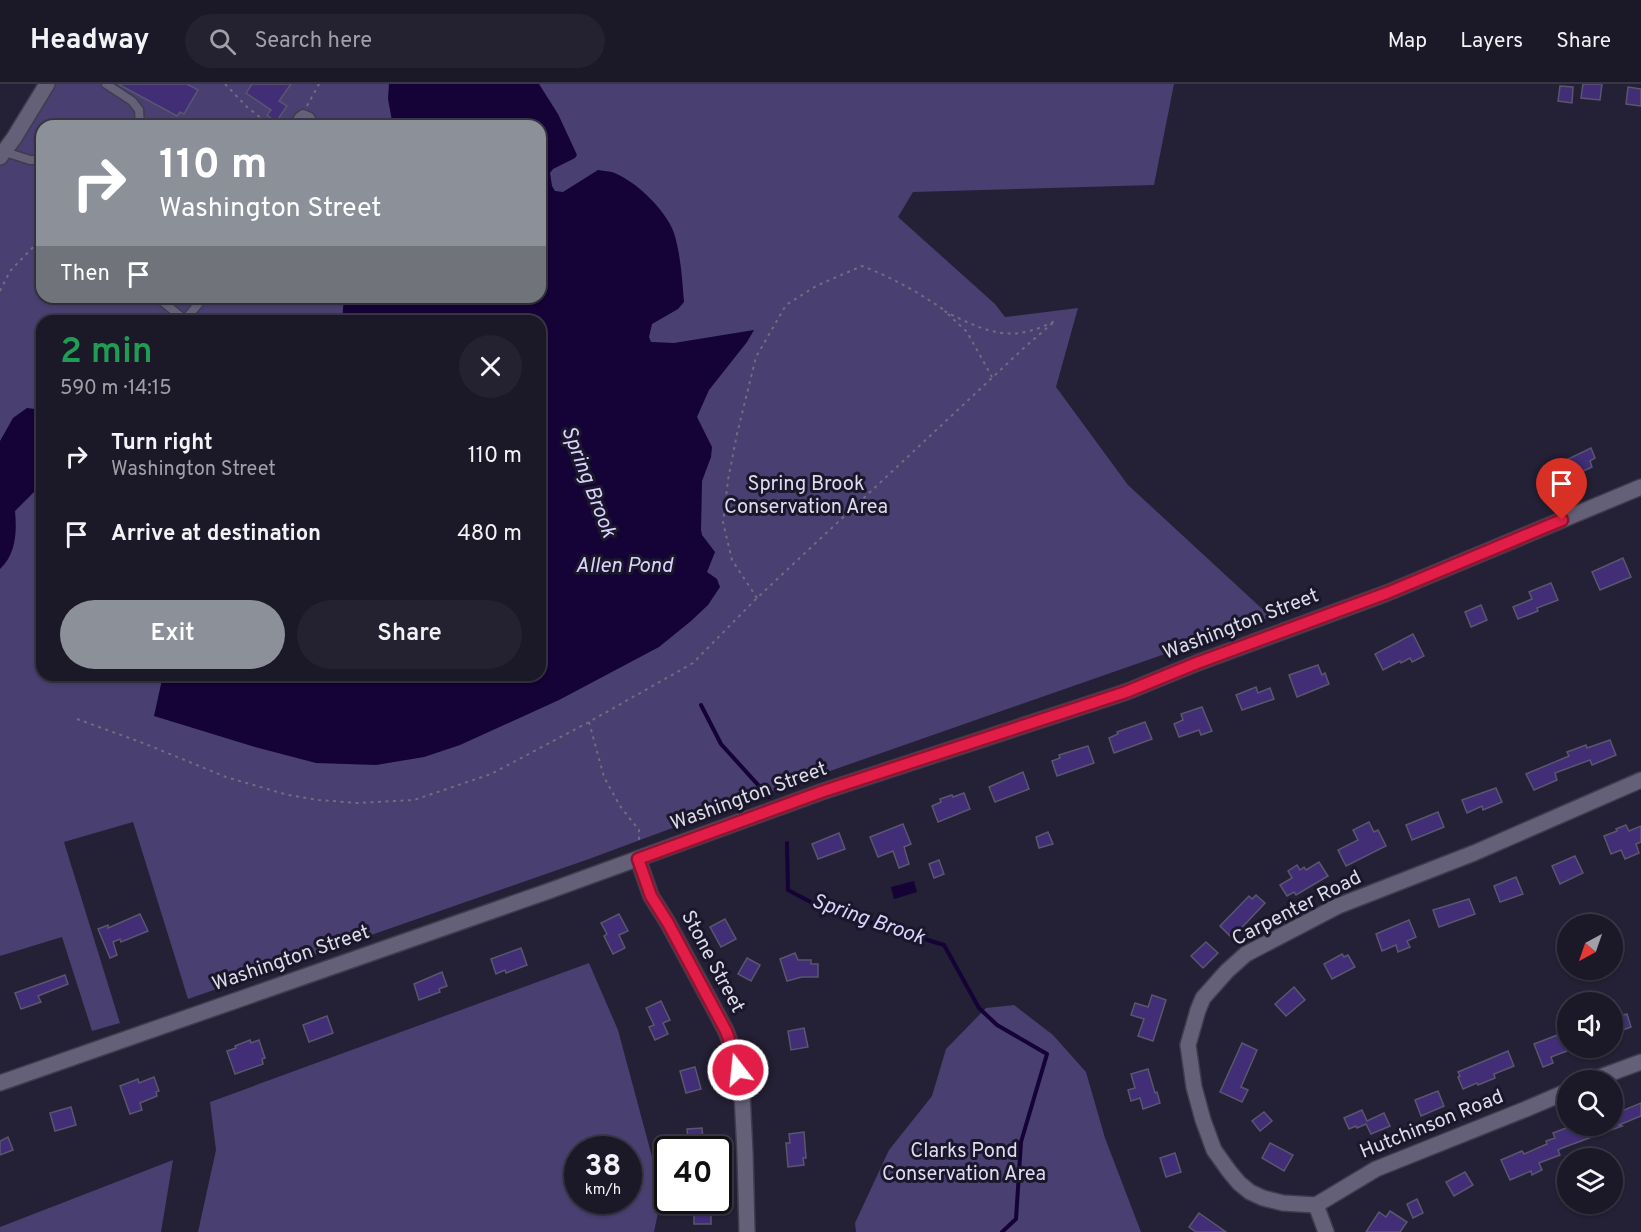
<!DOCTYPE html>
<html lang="en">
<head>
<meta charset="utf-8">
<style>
	:root { --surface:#1b1828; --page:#242130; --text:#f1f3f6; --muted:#a0a0a8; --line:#393745; --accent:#8c9099 }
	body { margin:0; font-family:Overpass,sans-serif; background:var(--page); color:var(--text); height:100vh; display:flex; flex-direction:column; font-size:22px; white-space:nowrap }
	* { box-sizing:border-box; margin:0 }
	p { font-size:20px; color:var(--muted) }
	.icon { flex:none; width:33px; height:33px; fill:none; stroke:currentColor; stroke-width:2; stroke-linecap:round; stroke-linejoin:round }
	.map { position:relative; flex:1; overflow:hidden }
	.sheet { position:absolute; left:36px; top:231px; width:510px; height:366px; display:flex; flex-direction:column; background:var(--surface); border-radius:18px; box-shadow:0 2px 4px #0004,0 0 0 2px var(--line) }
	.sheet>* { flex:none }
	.banner { position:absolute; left:36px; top:36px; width:510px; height:183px; border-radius:18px; box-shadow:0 2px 4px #0004,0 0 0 2px var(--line); background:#8c9099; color:#fff; overflow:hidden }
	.needle { width:39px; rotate:220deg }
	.controls { position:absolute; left:1557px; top:830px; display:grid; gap:12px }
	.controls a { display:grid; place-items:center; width:66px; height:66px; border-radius:50%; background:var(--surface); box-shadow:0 2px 4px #0004,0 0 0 2px var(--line); font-size:30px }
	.speed { position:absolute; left:564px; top:1052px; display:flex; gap:12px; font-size:30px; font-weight:700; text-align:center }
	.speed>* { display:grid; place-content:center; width:78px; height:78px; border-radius:50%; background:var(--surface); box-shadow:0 2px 4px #0004,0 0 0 2px var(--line); line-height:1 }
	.speed small { font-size:15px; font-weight:400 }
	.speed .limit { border:3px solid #111; border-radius:9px; background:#fff; color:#111 }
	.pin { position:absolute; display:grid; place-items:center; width:51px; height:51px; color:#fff; margin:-62px -26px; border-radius:50% 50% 50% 0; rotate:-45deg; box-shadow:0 0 6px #0007 }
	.pin .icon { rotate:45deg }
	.me { position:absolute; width:66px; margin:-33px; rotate:344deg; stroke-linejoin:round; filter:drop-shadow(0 0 4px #0008) }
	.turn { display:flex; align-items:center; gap:21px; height:126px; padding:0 24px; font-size:27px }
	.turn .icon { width:78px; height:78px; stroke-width:2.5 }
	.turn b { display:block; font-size:42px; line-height:51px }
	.then { display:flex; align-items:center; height:57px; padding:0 24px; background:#0003; gap:12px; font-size:22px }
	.round { display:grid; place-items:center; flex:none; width:63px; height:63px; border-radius:32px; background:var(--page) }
	.head { display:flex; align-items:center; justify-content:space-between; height:102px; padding:0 24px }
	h1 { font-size:36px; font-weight:600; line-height:45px; color:#1e9e55 }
	.action { display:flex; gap:12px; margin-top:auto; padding:12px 24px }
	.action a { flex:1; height:69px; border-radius:36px; background:var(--accent); color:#fff; font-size:24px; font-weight:600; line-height:69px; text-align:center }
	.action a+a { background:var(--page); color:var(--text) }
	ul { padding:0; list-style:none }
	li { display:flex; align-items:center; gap:18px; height:78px; padding:0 24px }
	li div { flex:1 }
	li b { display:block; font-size:22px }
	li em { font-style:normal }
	header { display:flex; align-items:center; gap:36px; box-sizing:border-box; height:84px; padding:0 30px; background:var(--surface); border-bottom:2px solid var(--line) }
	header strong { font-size:28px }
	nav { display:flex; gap:33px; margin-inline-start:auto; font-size:21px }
	.search { width:420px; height:54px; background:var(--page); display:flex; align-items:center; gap:15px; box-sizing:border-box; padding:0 21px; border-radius:33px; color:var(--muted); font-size:22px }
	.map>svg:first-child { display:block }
	.green { fill:#493f70; fill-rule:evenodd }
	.water { fill:#150236 }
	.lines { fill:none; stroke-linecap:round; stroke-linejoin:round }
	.stream { stroke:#150236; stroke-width:4 }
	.building { fill:#412e76; stroke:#5a566e; stroke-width:1.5 }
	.lane-casing { stroke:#3f3c4d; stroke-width:11 }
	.street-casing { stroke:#3f3c4d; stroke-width:18 }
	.secondary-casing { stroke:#3f3c4d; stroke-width:18 }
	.path { stroke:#706d7f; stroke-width:2; stroke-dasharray:3 4.5; stroke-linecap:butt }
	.lane { stroke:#636078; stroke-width:8 }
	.street { stroke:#636078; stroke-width:15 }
	.secondary { stroke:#636078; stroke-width:15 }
	.route-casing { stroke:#92132f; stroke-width:15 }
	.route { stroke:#e11d48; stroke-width:10 }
	.labels { text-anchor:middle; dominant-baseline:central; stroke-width:6; stroke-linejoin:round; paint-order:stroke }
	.park-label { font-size:20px; fill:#dedbf1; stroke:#1b172b }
	.street-label { font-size:20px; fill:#dcdbe9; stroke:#1b172b }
	.water-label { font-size:21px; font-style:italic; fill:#d9d3fe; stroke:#1b172b }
</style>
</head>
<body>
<header>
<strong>Headway</strong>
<div class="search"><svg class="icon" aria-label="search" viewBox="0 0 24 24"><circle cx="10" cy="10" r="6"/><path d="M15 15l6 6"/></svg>Search here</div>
<nav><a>Map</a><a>Layers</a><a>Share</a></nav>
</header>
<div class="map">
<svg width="1641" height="1148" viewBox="0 0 1641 1148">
	<rect width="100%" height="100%" fill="#242035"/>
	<g class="green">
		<path d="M47,0H1174L1154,101L913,108L898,133L995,220L1005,233L1078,224L1056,303L1128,401L1271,533L767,709L589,775L188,915L133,738L64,758L120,939L92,947L62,853L0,872V73ZM42,42H540V213H42ZM42,237H540V591H42Z"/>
		<path d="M589,879L618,946L662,1110L654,1148H198L216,1066L210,1018ZM578,1065H628V1116H578Z"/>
		<polygon points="1014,921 1053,951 1086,988 1105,1054 1141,1148 856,1148 855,1139 889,1066 932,1012 946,965 986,924"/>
		<polygon points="173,1076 161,1148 0,1148 0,1143"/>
	</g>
	<g class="water">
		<path d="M389,0H539L558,30L577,71L575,74L553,85L550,89L552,102L555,107L563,108L598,86C602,87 607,87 612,88C635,96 666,126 674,149C681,172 682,195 684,218L678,225L652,240L649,253L651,258L674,259L754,246L747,258L709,306L697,333L712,363L711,373L702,397L701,446L702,451L715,468L707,488L717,495L720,503L708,521L691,537L659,563L559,616L460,661L424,673L376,681L316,679L255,663L154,632L163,591H540V237H342L344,213H540V42H393L388,15Z"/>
		<path d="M27,324L42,326V400L15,427C17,448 16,470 0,485V357L13,334Z"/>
		<polygon points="914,797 917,808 894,815 891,803"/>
	</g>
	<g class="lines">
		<g class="stream">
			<polyline points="701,621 721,660 769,713"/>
			<polyline points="787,759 788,806 820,823 944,861 979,924 997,941 1047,970 1021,1058 1016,1135 1002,1148"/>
		</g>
	</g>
	<g class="building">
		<polygon points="118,0 187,0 198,6 184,30 180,28 177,32"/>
		<polygon points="252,0 291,0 279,17 287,22 276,38 267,31 271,26 246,9"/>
		<polygon points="1583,0 1602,0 1600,16 1581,14"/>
		<polygon points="1560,2 1573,3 1572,19 1558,17"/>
		<polygon points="1628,3 1641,5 1641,22 1626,20"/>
		<polygon points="1591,364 1595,374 1590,377 1592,383 1575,391 1568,375"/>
		<polygon points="1623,474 1631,493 1600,506 1592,488"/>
		<polygon points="1551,499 1558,516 1537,524 1538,527 1518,535 1513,523 1532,515 1529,508"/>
		<polygon points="1481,521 1487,536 1471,543 1465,528"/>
		<polygon points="1413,550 1424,572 1412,578 1410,574 1401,579 1400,577 1383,586 1375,570"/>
		<polygon points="1318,581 1322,591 1325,589 1329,600 1297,613 1289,591"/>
		<polygon points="1256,603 1258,609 1270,604 1274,615 1242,626 1236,611"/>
		<polygon points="1202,623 1212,647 1201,651 1199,646 1179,653 1174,640 1183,636 1181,630"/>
		<polygon points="1145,638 1152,655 1114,669 1109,654 1118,650 1117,648"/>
		<polygon points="1610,656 1616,671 1592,681 1590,676 1555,689 1557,696 1534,706 1526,690 1569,672 1567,668 1586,661 1587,664"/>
		<polygon points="1088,662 1094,679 1057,692 1052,677 1060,674 1059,671"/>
		<polygon points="1023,688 1029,705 995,718 989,703"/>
		<polygon points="1496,704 1502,718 1483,726 1482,722 1467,729 1462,716"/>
		<polygon points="964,709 970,725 938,738 932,722 941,718 940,715 952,711 953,713"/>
		<polygon points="1438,728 1444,743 1412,756 1406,741"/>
		<polygon points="1369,738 1374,748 1378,746 1386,762 1346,782 1338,766 1358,756 1353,746"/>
		<polygon points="903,740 911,760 904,763 909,780 899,784 893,767 878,773 870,753"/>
		<polygon points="1626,741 1629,747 1641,742 1641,758 1636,760 1639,769 1625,775 1621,766 1611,770 1604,752 1617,747 1616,745"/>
		<polygon points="1048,748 1053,760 1039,764 1036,753"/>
		<polygon points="839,749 845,765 818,775 812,760"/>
		<polygon points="1575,772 1583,789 1560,800 1552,782"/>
		<polygon points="939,776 944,790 934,794 929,780"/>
		<polygon points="1319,778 1328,792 1296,811 1294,808 1287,812 1280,801 1292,794 1288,787 1297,781 1300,786 1304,783 1306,786"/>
		<polygon points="1516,793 1523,810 1500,818 1494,802"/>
		<polygon points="1256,811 1265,819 1232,854 1220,842 1249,812 1252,815"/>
		<polygon points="1469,815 1475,830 1439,843 1433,826"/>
		<polygon points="140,830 148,847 121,858 120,855 113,858 117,871 110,874 98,845 108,841 108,844"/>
		<polygon points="619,830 628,847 619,851 625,864 613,870 604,852 607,850 601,839"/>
		<polygon points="725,835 736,855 721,863 710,843"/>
		<polygon points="1409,836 1416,853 1407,857 1410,863 1398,868 1396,861 1382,867 1376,850"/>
		<polygon points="1206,858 1218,869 1203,884 1191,872"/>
		<polygon points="521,864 527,881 506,889 505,886 496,890 491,875"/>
		<polygon points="795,869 798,876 811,876 811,880 818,880 818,893 802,893 787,897 780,875"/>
		<polygon points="1342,870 1344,873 1348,871 1355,883 1332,895 1324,880"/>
		<polygon points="747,874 760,881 751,897 738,890"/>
		<polygon points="442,888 447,902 439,905 440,908 419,916 414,900"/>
		<polygon points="65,891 68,900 38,912 41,918 21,925 15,909"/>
		<polygon points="1294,903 1305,916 1286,932 1275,920"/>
		<polygon points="1152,911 1166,916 1153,957 1138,952 1144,935 1131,931 1135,919 1148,923"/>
		<polygon points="661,917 670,936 663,939 668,950 655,956 649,943 654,941 646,924"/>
		<polygon points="1622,929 1622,931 1627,930 1631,943 1612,950 1612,932"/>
		<polygon points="327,932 333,949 309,958 303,941"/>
		<polygon points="804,944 808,963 791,966 788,947"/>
		<polygon points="1560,950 1567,967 1551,973 1553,979 1543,983 1534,960"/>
		<polygon points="250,956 251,959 259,956 265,974 262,975 263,980 235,990 227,967 236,964 235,962"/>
		<polygon points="1242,959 1257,966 1241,1003 1248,1006 1242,1018 1220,1008"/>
		<polygon points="1508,967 1514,982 1494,990 1495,994 1478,1001 1477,999 1463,1005 1458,993 1460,992 1458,988"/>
		<polygon points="695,983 701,1005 686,1009 680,987"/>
		<polygon points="1148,985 1155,1009 1157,1008 1160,1019 1143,1025 1140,1014 1131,1017 1128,1006 1135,1004 1131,990"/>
		<polygon points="154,993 159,1007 156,1008 157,1012 140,1019 142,1026 130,1030 120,1002 138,995 139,999"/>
		<polygon points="1438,1007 1444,1022 1421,1032 1415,1016"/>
		<polygon points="1641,1019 1641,1032 1619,1041 1622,1042 1562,1064 1558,1066 1560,1071 1539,1079 1542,1086 1532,1091 1531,1087 1510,1096 1501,1076 1522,1067 1524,1070 1547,1060 1546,1057 1555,1054 1553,1049 1574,1041 1612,1041 1612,1031"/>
		<polygon points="71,1023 76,1041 55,1047 50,1029"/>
		<polygon points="1362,1026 1367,1037 1384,1029 1390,1042 1371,1050 1366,1040 1357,1044 1356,1042 1349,1045 1344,1034"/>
		<polygon points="1264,1028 1272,1037 1260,1047 1252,1037"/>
		<polygon points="702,1044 703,1055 708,1054 709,1065 675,1065 675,1056 688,1055 687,1045"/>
		<polygon points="804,1048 806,1074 803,1074 804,1081 788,1083 786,1059 790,1059 789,1050"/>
		<polygon points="8,1053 13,1066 0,1071 0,1057"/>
		<polygon points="1270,1059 1293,1071 1284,1087 1262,1074"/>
		<polygon points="1175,1069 1181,1088 1166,1093 1160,1074"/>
		<polygon points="1465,1088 1473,1101 1454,1112 1446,1098"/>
		<polygon points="1417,1115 1423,1129 1413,1134 1407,1120"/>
		<rect x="694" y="1118" width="17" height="22"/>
		<polygon points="1390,1127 1407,1138 1400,1148 1366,1148 1379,1128 1386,1133"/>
		<polygon points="1199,1129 1226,1148 1196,1148 1189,1143"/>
	</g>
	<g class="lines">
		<g class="lane-casing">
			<g id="lane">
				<polyline points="106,0 132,17 139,26 140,42"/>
				<polyline points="293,42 299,33 303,30 310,33 313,38 313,42"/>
				<polyline points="5,68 30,76 42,76"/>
				<polyline points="157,213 185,236 204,213"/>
			</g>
		</g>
		<g class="street-casing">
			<g id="street">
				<polyline points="0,73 14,54 47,0"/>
				<polyline points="1592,996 1641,978"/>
				<polyline points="1316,1121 1376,1085 1526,1025 1568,1007"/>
				<polyline points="1326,1148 1316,1121 1283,1119 1263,1114 1250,1108 1239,1099 1229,1087 1214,1066 1203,1036 1194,1003 1188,961 1198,926 1203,914 1227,887 1246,870 1338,822 1474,769 1641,696"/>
			</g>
		</g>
		<g class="secondary-casing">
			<g id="secondary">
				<polyline points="638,775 651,812 668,839 709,915 726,947 733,966 742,1009 745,1069 747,1148"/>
				<polyline points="0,999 546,808 821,708 1126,608 1197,579 1387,509 1641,403"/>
			</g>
		</g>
		<g class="path">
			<polyline points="225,0 247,23 271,42"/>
			<polyline points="307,22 319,0"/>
			<polyline points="0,207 10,187 42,154"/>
			<polyline points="948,230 967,248 992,293"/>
			<path d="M757,514L732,476L723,438L728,396L737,350L756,273L786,221L816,202L862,182C891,193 918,208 944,226"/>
			<path d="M77,635L143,659L226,693L288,711L319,716L357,719L414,716L491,690L589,638L693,579L757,514L1026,262L1055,237C1047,241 1038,245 1029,247C999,256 971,240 944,227"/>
			<polyline points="589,638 604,693 620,722 639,746 639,760"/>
		</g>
		<use href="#lane" class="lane"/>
		<use href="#street" class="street"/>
		<use href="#secondary" class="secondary"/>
	</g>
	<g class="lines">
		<g class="route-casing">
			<polyline id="route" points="738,986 733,966 726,947 668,839 651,812 638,775 821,708 1126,608 1197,579 1387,509 1562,436"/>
		</g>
		<use href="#route" class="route"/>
	</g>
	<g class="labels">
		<g class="park-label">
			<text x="806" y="401">Spring Brook<tspan x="806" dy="23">Conservation Area</tspan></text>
			<text x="964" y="1068">Clarks Pond<tspan x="964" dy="23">Conservation Area</tspan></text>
		</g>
		<g class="street-label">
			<text transform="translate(1241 541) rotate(-21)">Washington Street</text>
			<text transform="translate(749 713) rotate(-20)">Washington Street</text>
			<text transform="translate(1297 825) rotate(-27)">Carpenter Road</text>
			<text transform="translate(291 875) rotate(-19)">Washington Street</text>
			<text transform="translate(712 878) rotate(62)">Stone Street</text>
			<text transform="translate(1432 1041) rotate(-22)">Hutchinson Road</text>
		</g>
		<g class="water-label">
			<text transform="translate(588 398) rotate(69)">Spring Brook</text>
			<text x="624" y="482">Allen Pond</text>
			<text transform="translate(868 836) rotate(19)">Spring Brook</text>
		</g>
	</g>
</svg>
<div class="controls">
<a><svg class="needle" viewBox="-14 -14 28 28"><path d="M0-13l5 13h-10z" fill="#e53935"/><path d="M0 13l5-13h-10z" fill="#a0a0a8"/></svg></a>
<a><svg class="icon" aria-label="sound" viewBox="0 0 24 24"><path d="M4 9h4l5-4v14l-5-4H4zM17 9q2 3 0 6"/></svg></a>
<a><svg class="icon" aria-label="search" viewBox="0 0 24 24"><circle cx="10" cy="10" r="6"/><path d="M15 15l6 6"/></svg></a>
<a><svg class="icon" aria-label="layers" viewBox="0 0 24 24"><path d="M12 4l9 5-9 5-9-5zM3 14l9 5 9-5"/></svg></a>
</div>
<div class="speed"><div>38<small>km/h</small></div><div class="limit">40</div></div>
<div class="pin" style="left:1562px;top:436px;background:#d93025"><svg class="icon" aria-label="arrive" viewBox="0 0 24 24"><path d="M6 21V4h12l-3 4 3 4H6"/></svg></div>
<svg class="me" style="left:738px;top:986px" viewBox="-20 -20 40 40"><circle r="17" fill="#e11d48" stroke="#fff" stroke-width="3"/><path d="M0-11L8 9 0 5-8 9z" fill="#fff"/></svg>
<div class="banner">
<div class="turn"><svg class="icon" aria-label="right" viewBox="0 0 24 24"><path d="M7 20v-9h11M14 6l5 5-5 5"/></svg><div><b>110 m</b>Washington Street</div></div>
<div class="then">Then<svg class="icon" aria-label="arrive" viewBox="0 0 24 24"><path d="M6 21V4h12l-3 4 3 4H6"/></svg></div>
</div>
<section class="sheet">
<div class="head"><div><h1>2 min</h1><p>590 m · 14:15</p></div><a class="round"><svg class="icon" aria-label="close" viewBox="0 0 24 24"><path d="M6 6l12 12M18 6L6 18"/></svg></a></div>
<ul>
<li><svg class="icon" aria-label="right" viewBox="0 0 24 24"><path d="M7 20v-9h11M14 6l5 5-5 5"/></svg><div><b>Turn right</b><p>Washington Street</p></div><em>110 m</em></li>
<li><svg class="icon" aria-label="arrive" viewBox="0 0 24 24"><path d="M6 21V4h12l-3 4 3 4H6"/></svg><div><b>Arrive at destination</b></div><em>480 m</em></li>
</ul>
<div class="action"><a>Exit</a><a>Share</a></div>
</section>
</div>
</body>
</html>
